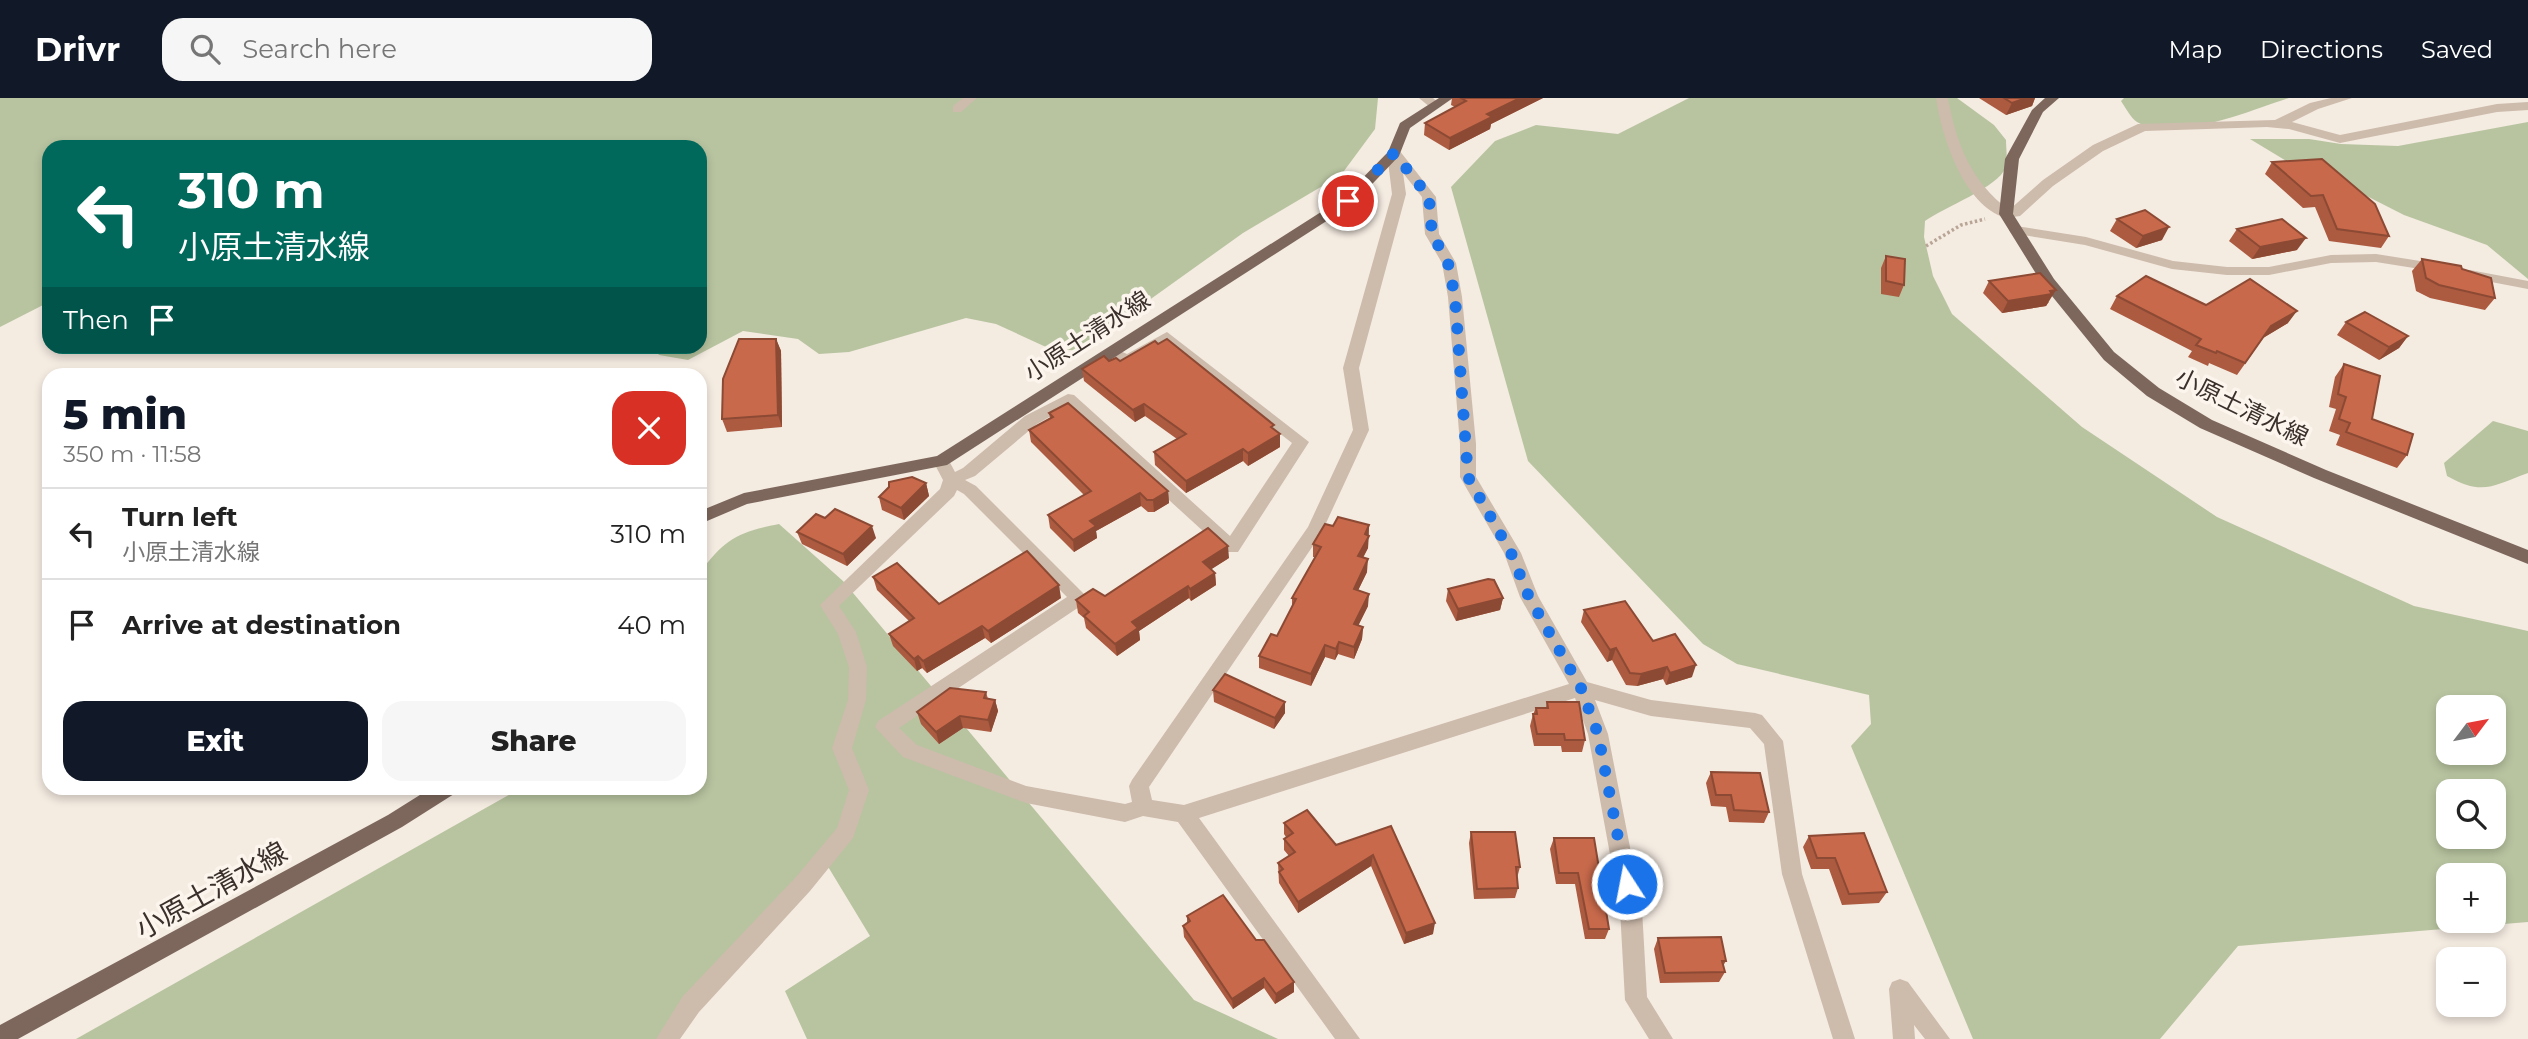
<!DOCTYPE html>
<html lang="en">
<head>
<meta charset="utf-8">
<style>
	:root { --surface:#fff; --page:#f6f6f6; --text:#222; --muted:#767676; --line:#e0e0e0; --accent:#111827 }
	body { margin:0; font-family:Montserrat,"Noto Sans JP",sans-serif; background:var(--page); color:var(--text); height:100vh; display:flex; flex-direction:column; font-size:26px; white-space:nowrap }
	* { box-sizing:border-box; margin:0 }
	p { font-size:23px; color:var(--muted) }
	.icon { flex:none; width:38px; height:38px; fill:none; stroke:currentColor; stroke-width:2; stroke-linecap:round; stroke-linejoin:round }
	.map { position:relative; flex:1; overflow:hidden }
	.side { position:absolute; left:42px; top:270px; width:665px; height:427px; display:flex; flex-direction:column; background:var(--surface); border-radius:21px; box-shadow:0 4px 10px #0003 }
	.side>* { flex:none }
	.top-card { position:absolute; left:42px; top:42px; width:665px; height:214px; border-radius:21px; box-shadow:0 4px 10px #0003; background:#00695c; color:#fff; overflow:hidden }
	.needle { width:46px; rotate:58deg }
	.controls { position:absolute; left:2436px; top:597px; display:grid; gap:14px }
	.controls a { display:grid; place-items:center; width:70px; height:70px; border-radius:14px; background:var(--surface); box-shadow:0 4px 10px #0003; font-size:35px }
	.pin { position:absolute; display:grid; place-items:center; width:60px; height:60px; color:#fff; margin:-30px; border:4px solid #fff; border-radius:50%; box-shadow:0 2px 7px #0007 }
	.me { position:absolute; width:77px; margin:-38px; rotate:349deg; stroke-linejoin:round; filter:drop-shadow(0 0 5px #0008) }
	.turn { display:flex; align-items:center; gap:24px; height:147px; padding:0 21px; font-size:32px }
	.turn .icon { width:91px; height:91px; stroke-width:2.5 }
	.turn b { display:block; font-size:49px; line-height:60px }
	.then { display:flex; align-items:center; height:66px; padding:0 21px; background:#0003; gap:14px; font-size:26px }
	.round { display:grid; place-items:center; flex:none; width:74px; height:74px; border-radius:21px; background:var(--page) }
	.head { display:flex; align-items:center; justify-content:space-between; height:119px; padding:0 21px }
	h1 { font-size:42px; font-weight:800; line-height:52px; color:var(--accent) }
	.action { display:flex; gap:14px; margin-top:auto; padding:14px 21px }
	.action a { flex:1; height:80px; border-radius:21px; background:var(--accent); color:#fff; font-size:28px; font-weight:800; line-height:80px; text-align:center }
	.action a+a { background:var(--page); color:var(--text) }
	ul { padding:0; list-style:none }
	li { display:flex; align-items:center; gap:21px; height:91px; padding:0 21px; border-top:2px solid var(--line) }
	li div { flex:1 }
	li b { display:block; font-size:26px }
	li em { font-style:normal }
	header { display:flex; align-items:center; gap:42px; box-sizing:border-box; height:98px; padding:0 35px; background:var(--accent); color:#fff }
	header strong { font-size:33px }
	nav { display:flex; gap:38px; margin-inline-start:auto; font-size:24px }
	.search { width:490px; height:63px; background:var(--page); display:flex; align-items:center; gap:18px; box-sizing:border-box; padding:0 24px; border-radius:21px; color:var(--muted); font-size:26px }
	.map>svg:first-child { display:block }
	.green { fill:#b8c4a0; fill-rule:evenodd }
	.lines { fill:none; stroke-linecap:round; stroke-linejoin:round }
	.path { stroke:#b9a596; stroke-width:3.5; stroke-dasharray:2.5 2.5; stroke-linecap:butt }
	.minor { fill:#cdbbac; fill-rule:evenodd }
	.major { fill:#7d675c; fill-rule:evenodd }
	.wall { fill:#ac5a40 }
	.shaded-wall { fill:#8c4a34 }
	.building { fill:#c8694b; stroke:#8c4a34; stroke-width:2 }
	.route { stroke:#1a73e8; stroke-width:12; stroke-dasharray:0 21.6 }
	.labels { text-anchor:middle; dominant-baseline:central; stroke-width:7; stroke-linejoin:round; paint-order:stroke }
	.street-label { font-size:24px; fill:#3b302b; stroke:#fbf5ee }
	.near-street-label { font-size:28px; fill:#3b302b; stroke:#fbf5ee }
</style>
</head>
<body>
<header>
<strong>Drivr</strong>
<div class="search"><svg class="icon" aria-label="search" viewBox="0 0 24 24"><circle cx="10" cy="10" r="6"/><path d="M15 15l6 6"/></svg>Search here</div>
<nav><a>Map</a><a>Directions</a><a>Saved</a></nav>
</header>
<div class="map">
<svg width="2528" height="941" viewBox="0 0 2528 941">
	<rect width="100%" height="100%" fill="#f4ebe1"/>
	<g class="green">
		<polygon points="0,0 1378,0 1375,31 1341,77 1243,135 1078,253 1046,249 996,226 966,220 849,254 819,256 798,241 743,233 688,262 659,257 653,249 700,248 700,110 705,88 700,83 700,49 49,49 49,204 0,229"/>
		<path d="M1689,0H1957L1994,27L2006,42C2006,50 2008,62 2005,70C2000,88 1943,110 1925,123L1924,139L1933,178L1952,216L2082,329L2217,419L2414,508L2528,533V824L2238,848L2160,941H1973L1851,648L1871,626L1869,597L1737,566L1703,546L1528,363L1451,89L1495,43L1536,27L1618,36ZM2448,609H2494V654H2448ZM2448,693H2494V738H2448ZM2448,777H2494V822H2448Z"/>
		<path d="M2124,0H2289C2251,12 2174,46 2137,24C2131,20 2125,9 2121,3Z"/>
		<polygon points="2528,24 2528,181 2487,147 2404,117 2347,88 2298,70 2250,41 2309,41 2341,46 2398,48"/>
		<path d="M2493,323L2528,333V375C2492,388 2483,398 2447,378L2444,365Z"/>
		<path d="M779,426L843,483L1194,902L1278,941H807L785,893L870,838L824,762L666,941H76L521,690H700V475C724,441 739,434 779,426Z"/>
	</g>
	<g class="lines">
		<polyline class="path" points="1926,148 1961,127 1985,121"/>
		<g class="minor">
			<polygon points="963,0 977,0 961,14 953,14 953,8"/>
			<polygon points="1419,0 1433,0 1441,7 1431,10"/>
			<path d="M1936,0H1948C1956,45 1971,84 2009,112L2043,82L2093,47L2138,26L2275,22L2310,5L2331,0H2352L2318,11L2292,24L2340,37L2497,6L2528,4V12L2497,14L2340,45L2289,31L2267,29L2145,33L2103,53L2053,88L2020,118L2006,120C1963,107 1942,39 1936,0Z"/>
			<path d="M1394,51L1399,52L1436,99L1439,136L1456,165L1462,199L1476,346V379L1521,455L1538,498L1587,584L1651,602L1755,615L1762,617L1783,643L1802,776L1855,941H1833L1782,776L1764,646L1750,630L1651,618L1595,602L1608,636L1642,811L1647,899L1673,941H1649L1625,902L1620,811L1588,636L1575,600L1199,720L1360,941H1335L1178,724L1143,718L1125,724L1026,705L903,659L875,629L878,623L1067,499L964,396L957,392L954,398L839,508L856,534L867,569L866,602L852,650L869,692L853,740L810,793L699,914L680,941H656L683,898L796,779L837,730L849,692L832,650L848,602L849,569L838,536L820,507L940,391L943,382L933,363L935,359H947L955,374L963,370L1025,318L1068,296L1074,297L1230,438L1292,345L1166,246L1127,267L1103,254L1111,249L1127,256L1167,234L1309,344L1238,454H1226L1067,309L1037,326L975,378L965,382L976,388L1088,500L1085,505L899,630L917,647L1026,688L1125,706L1132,704L1129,688L1132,682L1308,429L1353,332L1343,270L1392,96L1387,55ZM1403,75L1422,99L1425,136L1442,165L1448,199L1460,346V379L1504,455L1520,499L1569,586L1184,707L1152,702L1149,689L1321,436L1369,332L1359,270L1406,96Z"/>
			<polygon points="2016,128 2086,139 2173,163 2227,169 2269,169 2331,157 2376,156 2439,166 2446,170 2439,174 2376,164 2331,165 2269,177 2227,177 2172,171 2085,147 2011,135 2009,132"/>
			<polygon points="2470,172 2528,183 2528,191 2465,179 2463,176"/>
			<polygon points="1900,881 1908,884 1950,941 1925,941 1914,927 1915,941 1893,941 1889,891 1892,884"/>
		</g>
		<g class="major">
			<polygon points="1439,0 1453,0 1410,30 1399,58 1353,106 947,367 747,406 700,426 700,413 744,395 937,358 1343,100 1388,54 1400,25"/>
			<polygon points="2045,0 2059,0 2043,14 2019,61 2013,116 2054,181 2114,254 2159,290 2212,322 2326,372 2528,452 2528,466 2314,380 2200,330 2147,298 2104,262 2043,187 1999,116 2005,61 2032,12"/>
			<polygon points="431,690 457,690 454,696 402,729 18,941 0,941 0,927 388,717"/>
		</g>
	</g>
	<g class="wall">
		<polygon points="1452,0 1543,0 1491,26 1490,31 1449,52 1424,37 1425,25 1455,9 1451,7"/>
		<polygon points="1979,0 2035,0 2032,8 2006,17"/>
		<polygon points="2272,64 2389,138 2381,150 2329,143 2315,109 2303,110 2265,76"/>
		<polygon points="2117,121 2162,142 2136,150 2110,133"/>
		<polygon points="2237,131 2297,152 2252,161 2229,143"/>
		<polygon points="1886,158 1904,187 1899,199 1881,196 1881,170"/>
		<polygon points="2422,161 2495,200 2485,212 2430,200 2416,193 2412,173"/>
		<polygon points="1989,183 2049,204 2048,205 2046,208 2002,215 1983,195"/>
		<polygon points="2117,198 2206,207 2288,225 2263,240 2237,277 2209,265 2208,268 2188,259 2192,253 2110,211"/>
		<polygon points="2346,224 2408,238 2399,250 2379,262 2337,237"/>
		<polygon points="776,241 781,253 782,329 727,334 722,321"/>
		<polygon points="1109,263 1120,263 1274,332 1280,349 1248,368 1243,363 1186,395 1155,367 1154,354 1177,341 1145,318 1135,324 1084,283 1082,271"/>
		<polygon points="2344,266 2372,321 2407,357 2397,370 2336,347 2340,337 2329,333 2336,311 2329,309 2335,279"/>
		<polygon points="1049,315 1168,393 1169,405 1154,414 1148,414 1141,408 1096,433 1097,440 1074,454 1050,430 1048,417 1084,397 1031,344 1029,332 1050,320"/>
		<polygon points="926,385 929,398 904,422 882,412 879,399"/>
		<polygon points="825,420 876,440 847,468 802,446 797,434"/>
		<polygon points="1369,427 1368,450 1363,460 1367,474 1358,492 1368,508 1358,528 1363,529 1362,541 1354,561 1338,556 1335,562 1325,559 1311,588 1259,570 1259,558 1277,538 1292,510 1292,500 1315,459 1313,459 1313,446 1333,428"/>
		<polygon points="1229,460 1211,471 1215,475 1216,487 1191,503 1189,500 1139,533 1140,542 1117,558 1086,530 1084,520 1078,515 1076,502 1105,498"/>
		<polygon points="873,479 939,506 1061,500 991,545 985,540 927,575 922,570 917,573 893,548 889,536 909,523 877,492"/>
		<polygon points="1448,491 1503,500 1500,512 1456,523 1446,503"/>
		<polygon points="1584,512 1653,543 1692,579 1666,587 1663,581 1637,588 1626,587 1612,562 1607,564 1581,524"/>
		<polygon points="1213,592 1285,604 1285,615 1274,631 1214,604"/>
		<polygon points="986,594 988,601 995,602 998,613 991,634 963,630 939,646 921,626 917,614"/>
		<polygon points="1547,604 1585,642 1582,654 1562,654 1561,648 1534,648 1530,628 1533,616 1536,610 1546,610"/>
		<polygon points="1711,674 1769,714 1764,725 1729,724 1726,709 1711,708 1706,685"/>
		<polygon points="1284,725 1336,747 1391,728 1433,836 1404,846 1371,768 1298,815 1279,785 1278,765 1289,758 1284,752 1284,741 1286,739 1284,736"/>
		<polygon points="1471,734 1520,769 1517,780 1518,790 1515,800 1474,801 1469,745"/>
		<polygon points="1809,738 1887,794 1879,805 1842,807 1829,771 1811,771 1803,749"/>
		<polygon points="1554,740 1594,740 1609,831 1605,841 1585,841 1575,786 1556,786 1550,751"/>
		<polygon points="1187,818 1256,842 1294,884 1294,894 1275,906 1264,890 1233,911 1184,839 1183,828 1187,825"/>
		<polygon points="1658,840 1726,863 1723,868 1725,874 1719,884 1660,885 1654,851"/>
	</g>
	<g class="shaded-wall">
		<polygon points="1520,0 1543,0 1491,26 1490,31 1449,52 1450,40 1487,16"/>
		<polygon points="2026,0 2035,0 2032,8 2006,17 2012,5"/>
		<polygon points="2169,129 2162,142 2136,150 2143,138"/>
		<polygon points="2306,140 2297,152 2252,161 2260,149"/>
		<polygon points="2056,192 2046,208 2002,215 2008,203"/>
		<polygon points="2297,213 2288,225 2263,240 2237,277 2271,228"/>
		<polygon points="2408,238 2399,250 2379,262 2389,249"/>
		<polygon points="776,241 781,253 782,329 778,317"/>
		<polygon points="1144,306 1145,318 1135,324 1133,312"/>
		<polygon points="1280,336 1280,349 1248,368 1248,355"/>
		<polygon points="1243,351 1243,363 1186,395 1186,383"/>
		<polygon points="926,385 929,398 904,422 901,410"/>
		<polygon points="1168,393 1169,405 1154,414 1153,402"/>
		<polygon points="1140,395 1141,408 1096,433 1097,440 1074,454 1073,442 1090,423"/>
		<polygon points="1369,427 1368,450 1357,470 1358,458"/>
		<polygon points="872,428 876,440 847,468 843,456"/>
		<polygon points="1228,448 1229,460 1204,476 1203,464"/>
		<polygon points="1368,461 1367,474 1353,503 1354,491"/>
		<polygon points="1215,475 1216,487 1191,503 1190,491"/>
		<polygon points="1059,487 1061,500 991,545 988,533"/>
		<polygon points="1188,488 1189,500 1139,533 1140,542 1117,558 1115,546 1132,524"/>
		<polygon points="1369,496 1368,508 1353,538 1354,526"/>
		<polygon points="1503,500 1500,512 1456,523 1458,511"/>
		<polygon points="982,528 985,540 927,575 923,563"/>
		<polygon points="1363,529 1362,541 1354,561 1354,549"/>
		<polygon points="1339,544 1338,556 1335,562 1336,551"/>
		<polygon points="1325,547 1325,559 1311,588 1311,576"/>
		<polygon points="1616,550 1612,562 1607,564 1610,552"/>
		<polygon points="918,558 922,570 917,573 914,561"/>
		<polygon points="1696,567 1692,579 1666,587 1670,575"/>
		<polygon points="1667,569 1663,581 1637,588 1641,576"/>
		<polygon points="995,602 998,613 991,634 988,622"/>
		<polygon points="1285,604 1285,615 1274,631 1275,620"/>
		<polygon points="960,618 963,630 939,646 936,634"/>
		<polygon points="1373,757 1371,768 1298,815 1298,804"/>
		<polygon points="1435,825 1433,836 1404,846 1406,835"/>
		<polygon points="1264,880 1264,890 1233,911 1232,901"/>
		<polygon points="1294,884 1294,894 1275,906 1276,896"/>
	</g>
	<g class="building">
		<polygon points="1461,0 1520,0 1487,16 1492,19 1450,40 1425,25 1466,3"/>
		<polygon points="2004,0 2026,0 2012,5"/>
		<polygon points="2322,61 2375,106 2389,138 2337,131 2323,97 2311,98 2272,64"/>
		<polygon points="2145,112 2169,129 2143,138 2117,121"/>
		<polygon points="2282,121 2306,140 2260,149 2237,131"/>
		<polygon points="1886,158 1905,161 1904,187 1886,183"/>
		<polygon points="2422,161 2461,168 2462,171 2491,180 2495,200 2439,187 2426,180"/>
		<polygon points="2040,175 2056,192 2050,193 2052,196 2008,203 1989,183"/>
		<polygon points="2146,178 2206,207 2250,181 2297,213 2271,228 2245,265 2217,253 2216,255 2196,247 2201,241 2117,198"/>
		<polygon points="2365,214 2408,238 2389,249 2346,224"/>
		<polygon points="739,241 776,241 778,317 722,321 723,281"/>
		<polygon points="1167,241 1274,327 1271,329 1280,336 1248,355 1243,351 1186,383 1154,354 1186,336 1144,306 1133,312 1082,271 1104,258 1109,263 1116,260 1120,263 1155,243 1158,246"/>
		<polygon points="2344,266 2380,278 2372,321 2413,336 2407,357 2346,334 2350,325 2339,321 2346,299 2338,296"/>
		<polygon points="1068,305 1168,393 1153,402 1147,402 1140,395 1090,423 1096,428 1073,442 1048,417 1091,393 1029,332 1053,319 1049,315"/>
		<polygon points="912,379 926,385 901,410 879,399 889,389 889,384"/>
		<polygon points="835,411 872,428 843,456 797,434 816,416 825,420"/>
		<polygon points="1338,419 1369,427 1365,436 1369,438 1358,458 1368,461 1354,491 1369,496 1354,526 1363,529 1354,549 1339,544 1336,551 1325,547 1311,576 1259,558 1271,536 1277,538 1296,501 1292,500 1321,449 1313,446 1325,426 1333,428"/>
		<polygon points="1208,430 1228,448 1203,464 1215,475 1190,491 1188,488 1132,524 1138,530 1115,546 1084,518 1089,514 1076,502 1093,491 1105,498"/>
		<polygon points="1027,453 1059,487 988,533 982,528 923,563 918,558 914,561 889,536 914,520 873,479 897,465 939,506"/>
		<polygon points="1488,481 1494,482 1503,500 1458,511 1448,491"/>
		<polygon points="1625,503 1653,543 1675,536 1696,567 1670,575 1667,569 1641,576 1630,575 1616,550 1610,552 1584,512"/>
		<polygon points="1225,576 1285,604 1275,620 1213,592"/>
		<polygon points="950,590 986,594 984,600 995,602 988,622 960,618 936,634 917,614"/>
		<polygon points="1547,604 1579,604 1585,642 1565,642 1564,636 1537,636 1533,616 1537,616 1536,610 1548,610"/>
		<polygon points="1711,674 1760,675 1769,714 1734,712 1731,697 1716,697"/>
		<polygon points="1307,712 1336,747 1391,728 1435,825 1406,835 1373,757 1298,804 1279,774 1283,771 1278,765 1295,754 1284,741 1293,735 1284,725"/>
		<polygon points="1471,734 1515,734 1520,769 1516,769 1518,790 1477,791"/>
		<polygon points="1864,735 1887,794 1849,796 1835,760 1817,760 1809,738"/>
		<polygon points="1554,740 1594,740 1609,831 1589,831 1578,775 1559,775"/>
		<polygon points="1223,797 1256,842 1264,842 1294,884 1276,896 1264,880 1232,901 1183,828 1190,823 1187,818"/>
		<polygon points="1721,839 1726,863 1722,863 1725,874 1665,875 1658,840"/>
	</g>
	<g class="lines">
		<polyline class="route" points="1348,103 1394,55 1429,99 1432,136 1448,165 1455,199 1468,379 1511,455 1529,499 1581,590 1598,636 1627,786"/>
	</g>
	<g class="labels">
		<g class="street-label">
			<text transform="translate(1087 238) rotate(-33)">小原土清水線</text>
			<text transform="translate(2242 309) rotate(26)">小原土清水線</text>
		</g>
		<g class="near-street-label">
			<text transform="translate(211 792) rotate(-29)">小原土清水線</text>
		</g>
	</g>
</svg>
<div class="controls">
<a><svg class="needle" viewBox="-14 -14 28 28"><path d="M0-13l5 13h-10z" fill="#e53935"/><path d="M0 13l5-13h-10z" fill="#767676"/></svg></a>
<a><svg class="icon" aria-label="search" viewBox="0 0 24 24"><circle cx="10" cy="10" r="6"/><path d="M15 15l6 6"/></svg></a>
<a>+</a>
<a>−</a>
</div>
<div class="pin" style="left:1348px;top:103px;background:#d93025"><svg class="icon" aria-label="arrive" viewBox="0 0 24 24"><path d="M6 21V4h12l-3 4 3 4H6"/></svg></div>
<svg class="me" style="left:1627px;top:786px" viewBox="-20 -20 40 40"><circle r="17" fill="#1a73e8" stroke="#fff" stroke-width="3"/><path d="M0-11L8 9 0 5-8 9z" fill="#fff"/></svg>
<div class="top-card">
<div class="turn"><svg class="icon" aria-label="left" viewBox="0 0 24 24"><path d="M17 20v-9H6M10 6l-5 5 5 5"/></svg><div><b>310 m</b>小原土清水線</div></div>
<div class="then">Then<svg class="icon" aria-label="arrive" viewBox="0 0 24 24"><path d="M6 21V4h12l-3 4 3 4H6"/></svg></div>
</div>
<section class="side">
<div class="head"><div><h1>5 min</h1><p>350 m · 11:58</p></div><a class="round" style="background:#d93025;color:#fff"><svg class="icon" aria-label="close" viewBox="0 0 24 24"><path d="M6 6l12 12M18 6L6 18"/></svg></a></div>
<ul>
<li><svg class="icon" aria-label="left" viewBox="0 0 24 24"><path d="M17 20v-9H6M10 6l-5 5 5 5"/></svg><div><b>Turn left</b><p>小原土清水線</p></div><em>310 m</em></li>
<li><svg class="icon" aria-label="arrive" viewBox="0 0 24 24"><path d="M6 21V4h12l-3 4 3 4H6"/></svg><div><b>Arrive at destination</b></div><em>40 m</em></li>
</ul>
<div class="action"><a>Exit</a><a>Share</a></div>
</section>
</div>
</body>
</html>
